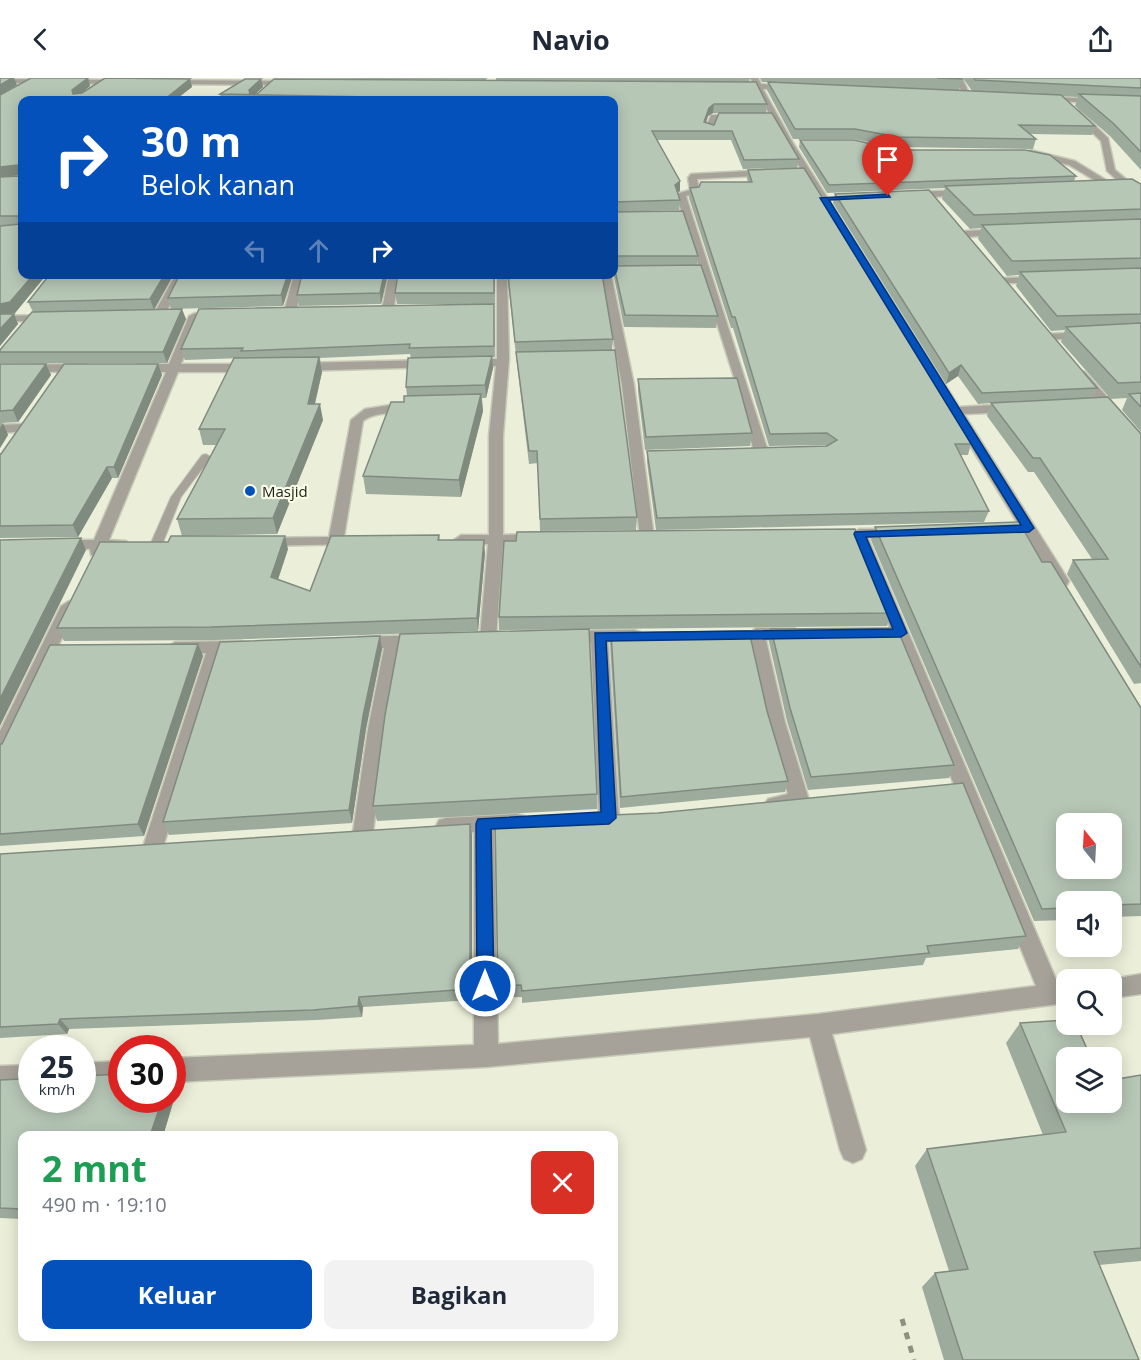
<!DOCTYPE html>
<html lang="id">
<head>
<meta charset="utf-8">
<style>
	:root { --surface:#fff; --page:#f2f2f3; --text:#1f2937; --muted:#747a83; --accent:#0551bb }
	body { margin:0; font-family:"Open Sans",sans-serif; background:var(--page); color:var(--text); height:100vh; display:flex; flex-direction:column; font-size:22px; white-space:nowrap }
	* { box-sizing:border-box; margin:0 }
	p { font-size:20px; color:var(--muted) }
	.icon { flex:none; width:33px; height:33px; fill:none; stroke:currentColor; stroke-width:2; stroke-linecap:round; stroke-linejoin:round }
	.map { position:relative; flex:1; overflow:hidden }
	.side { position:absolute; left:18px; top:1053px; width:600px; height:210px; display:flex; flex-direction:column; background:var(--surface); border-radius:12px; box-shadow:0 3px 15px #0003 }
	.side>* { flex:none }
	.guide { position:absolute; left:18px; top:18px; width:600px; height:183px; border-radius:12px; box-shadow:0 3px 15px #0003; background:#0551bb; color:#fff; overflow:hidden }
	.needle { width:39px; rotate:342deg }
	.buttons { position:absolute; left:1056px; top:735px; display:grid; gap:12px }
	.buttons a { display:grid; place-items:center; width:66px; height:66px; border-radius:12px; background:var(--surface); box-shadow:0 3px 15px #0003; font-size:30px }
	.speed { position:absolute; left:18px; top:957px; display:flex; gap:12px; font-size:30px; font-weight:700; text-align:center }
	.speed>* { display:grid; place-content:center; width:78px; height:78px; border-radius:50%; background:var(--surface); box-shadow:0 3px 15px #0003; line-height:1 }
	.speed small { font-size:15px; font-weight:400 }
	.speed .limit { border:9px solid #d22; background:#fff; color:#111 }
	.pin { position:absolute; display:grid; place-items:center; width:51px; height:51px; color:#fff; margin:-62px -26px; border-radius:50% 50% 50% 0; rotate:-45deg; box-shadow:0 0 6px #0007 }
	.pin .icon { rotate:45deg }
	.me { position:absolute; width:66px; margin:-33px; rotate:0deg; stroke-linejoin:round; filter:drop-shadow(0 0 4px #0008) }
	.turn { display:flex; align-items:center; gap:21px; height:126px; padding:0 24px; font-size:27px }
	.turn .icon { width:78px; height:78px; stroke-width:2.5 }
	.turn b { display:block; font-size:42px; line-height:51px }
	.lanes { display:flex; align-items:center; height:57px; padding:0 24px; background:#0003; justify-content:center; gap:30px; direction:ltr }
	.lanes .off { opacity:.35 }
	.round { display:grid; place-items:center; flex:none; width:63px; height:63px; border-radius:12px; background:var(--page) }
	.summary { display:flex; align-items:center; justify-content:space-between; height:102px; padding:0 24px }
	h1 { font-size:36px; font-weight:700; line-height:45px; color:#1e9e55 }
	.primary-button { display:flex; gap:12px; margin-top:auto; padding:12px 24px }
	.primary-button a { flex:1; height:69px; border-radius:12px; background:var(--accent); color:#fff; font-size:24px; font-weight:700; line-height:69px; text-align:center }
	.primary-button a+a { background:var(--page); color:var(--text) }
	header { display:flex; justify-content:space-between; align-items:center; height:78px; padding:0 24px; background:var(--surface); font-size:27px; font-weight:700 }
	.map>svg:first-child { display:block }
	.lines { fill:none; stroke-linecap:round; stroke-linejoin:round }
	.lane-casing { stroke:#c7cab7; stroke-width:2 }
	.street-casing { stroke:#c7cab7; stroke-width:3 }
	.path { stroke:#8e9181; stroke-width:5; stroke-dasharray:7 7; stroke-linecap:butt }
	.lane { fill:#a6a299; fill-rule:evenodd }
	.street { fill:#a6a299; fill-rule:evenodd }
	.wall { fill:#9dab9d; fill-rule:evenodd }
	.shaded-wall { fill:#808b7f }
	.building { fill:#b7c7b6; stroke:#808b7f; stroke-width:1.5; fill-rule:evenodd }
	.route { fill:#0551bb; stroke:#03357a; stroke-width:1.5 }
	.poi-dot { fill:#0551bb; stroke:#f9fce6; stroke-width:2 }
	.labels { text-anchor:middle; dominant-baseline:central; stroke-width:4.5; stroke-linejoin:round; paint-order:stroke }
	.far-poi-label { font-size:15px; fill:#22241c; stroke:#f9fce6; text-anchor:start }
</style>
</head>
<body>
<header><svg class="icon" aria-label="back" viewBox="0 0 24 24"><path d="M15 5l-7 7 7 7"/></svg>Navio<svg class="icon" aria-label="share" viewBox="0 0 24 24"><path d="M12 15V3M7 8l5-5 5 5M5 13v7h14v-7"/></svg></header>
<div class="map">
<svg width="1141" height="1282" viewBox="0 0 1141 1282">
	<rect width="100%" height="100%" fill="#ebefd9"/>
	<g class="lines">
		<g class="lane-casing">
			<polygon id="lane" points="206,376 211,379 181,419 162,467 160,469 152,469 150,467 171,419 202,377"/>
		</g>
		<g class="street-casing">
			<g id="street">
				<polygon points="750,0 758,0 761,6 794,9 763,11 793,65 959,329 1012,326 1018,330 1012,334 964,336 1069,503 1067,507 1061,508 1053,503 785,65 756,11 730,8 754,6"/>
				<polygon points="954,0 962,0 971,19 965,19"/>
				<polygon points="0,1 124,2 128,4 124,6 0,5"/>
				<polygon points="167,2 292,3 296,5 292,7 164,6"/>
				<polygon points="1040,18 1141,24 1141,28 1043,22"/>
				<polygon points="1073,32 1079,32 1108,60 1115,92 1133,107 1133,111 1127,111 1107,93 1101,63 1073,36"/>
				<polygon points="711,37 740,37 744,39 717,41 713,52 709,54 705,52"/>
				<polygon points="1030,72 1075,83 1119,110 1111,112 1069,87 1027,77"/>
				<path d="M771,92L775,95L774,97L697,101L700,114L686,118L767,370L786,371L788,374C781,380 761,380 754,374L739,315L676,116L690,112L688,100L691,96Z"/>
				<polygon points="966,112 969,113 969,117 910,120 905,117 910,114"/>
				<polygon points="1003,151 1006,152 1006,156 966,159 961,156 966,153"/>
				<polygon points="176,196 187,196 162,241 154,241 152,239"/>
				<polygon points="294,196 304,196 296,234 290,237 284,234"/>
				<polygon points="389,196 399,196 394,228 411,229 411,233 388,234 382,231"/>
				<polygon points="497,196 507,196 509,281 503,358 503,457 541,456 548,461 541,466 503,466 496,560 488,566 480,560 488,466 461,467 454,462 461,457 489,457 489,358 496,288 470,289 464,285 470,281 497,281"/>
				<polygon points="601,196 611,196 634,307 654,459 647,464 640,459 622,307"/>
				<polygon points="1002,200 1042,199 1047,202 1042,205 998,205 998,201"/>
				<polygon points="195,235 201,238 181,286 253,286 259,290 253,294 178,294 109,462 126,463 129,466 126,469 105,471 101,477 91,477 90,471 54,470 51,467 59,462 94,462 166,294 137,294 131,290 137,286 169,286 189,238"/>
				<polygon points="50,237 54,238 54,242 0,244 0,238"/>
				<polygon points="1087,254 1093,257 1091,259 1047,262 1041,259 1047,256"/>
				<polygon points="430,282 434,283 434,289 299,293 293,289 299,285"/>
				<polygon points="85,286 91,290 89,293 0,295 0,287"/>
				<polygon points="1081,293 1085,294 1141,357 1141,369 1136,368 1077,300 1075,297"/>
				<path d="M397,326L412,325L418,329C407,339 380,330 363,343L344,459L357,460L360,463L357,466L258,468L255,465L258,462L263,460L329,459L351,342L365,331Z"/>
				<polygon points="22,346 27,347 27,353 0,355 0,347"/>
				<polygon points="859,451 898,451 905,455 898,459 868,460 1058,906 1066,905 1066,925 832,956 866,1072 862,1081 853,1085 844,1081 840,1072 810,959 486,989 172,1004 172,980 474,967 474,754 446,756 439,754 436,748 439,742 446,740 517,736 524,738 527,744 524,750 494,753 498,966 818,936 1036,908 852,456"/>
				<polygon points="69,523 77,528 9,672 7,677 0,679 0,653 61,528"/>
				<path d="M756,550H794L802,556L794,562H766L785,644L809,722L806,727C794,731 780,735 768,731L765,726L768,721L788,716L767,644L748,556Z"/>
				<polygon points="634,552 640,554 642,558 640,562 608,564 619,740 616,746 609,748 602,746 599,740 591,564 565,565 557,559 565,553"/>
				<polygon points="424,557 430,559 432,563 430,567 401,569 386,651 373,754 370,760 363,762 356,760 353,754 368,651 384,570 358,571 350,565 358,559"/>
				<polygon points="241,563 247,565 249,569 247,573 223,575 163,769 160,775 153,777 146,775 143,769 206,575 175,576 167,570 175,564"/>
				<polygon points="1141,896 1141,916 1112,920 1112,902 1107,902"/>
				<polygon points="122,983 122,1007 82,1009 82,985"/>
				<polygon points="32,987 32,1011 0,1012 0,988"/>
			</g>
		</g>
		<polyline class="path" points="902,1241 914,1282"/>
		<use href="#lane" class="lane"/>
		<use href="#street" class="street"/>
	</g>
	<g class="wall">
		<polygon points="31,0 88,0 90,8 81,16 105,0 190,1 192,9 175,22 22,22 22,196 47,196 15,235 11,236 14,236 18,246 0,268 0,99 19,98 19,97 0,99 0,17"/>
		<polygon points="261,0 487,0 486,2"/>
		<polygon points="496,0 750,0 749,4 496,2"/>
		<polygon points="760,0 961,0 962,1 959,12 972,13 963,0 1141,0 1141,92 1110,58 1075,28 1078,19 1062,18 1095,48 1092,57 1030,56 1036,61 1033,71 896,69 853,61 793,61 767,12 768,4 762,4"/>
		<path d="M245,1H261L263,9L256,15H258L274,1L756,4L767,26L766,35H772L799,81L797,90L743,91L731,62H657L680,103V113L677,114L680,122L679,132L614,134L683,133L698,178L697,187H701L718,238L716,250L624,249L614,199V22H221L220,16ZM713,35H719L714,47L706,45L708,38Z"/>
		<polygon points="800,62 898,72 1076,98 1074,103 1141,106 1141,354 1122,332 1127,320 1111,321 1061,264 1065,252 1051,253 1016,208 1019,197 1007,198 978,161 981,150 970,151 942,121 945,110 827,115 799,69"/>
		<polygon points="748,92 971,366 968,377 960,377 989,433 984,444 656,452 647,384 647,373 826,368 825,367 769,368 733,250 731,250 689,120 690,110 748,104 747,101"/>
		<polygon points="835,116 1097,310 1093,320 1141,356 1141,605 1134,606 1067,496 1073,482 1092,481 1034,394 1028,394 987,338 991,325 978,326 958,298 946,306 833,125"/>
		<polygon points="50,196 174,196 154,231 186,241 167,285 0,285 0,272 33,234 28,224"/>
		<polygon points="293,196 283,228 171,231 168,220"/>
		<polygon points="388,196 381,226 299,228 297,217"/>
		<polygon points="495,196 495,226 397,226 395,215"/>
		<polygon points="507,196 602,196 613,261 612,272 637,439 636,452 540,453 538,385 529,386 517,286"/>
		<polygon points="494,226 495,279 492,279 493,290 486,320 482,320 483,333 461,419 366,416 363,398 407,318 406,309 411,280 410,276 320,280 322,294 315,326 323,342 277,456 182,458 177,441 216,367 203,367 199,351 243,280 185,282 181,271"/>
		<polygon points="0,286 46,286 51,297 18,344 2,345 8,357 0,370"/>
		<polygon points="158,286 162,297 118,400 112,400 78,459 0,460 0,376"/>
		<polygon points="638,301 752,355 750,368 645,372 638,313"/>
		<polygon points="875,449 1042,484 1141,630 1141,838 1112,839 1112,824 1066,824 1066,842 1034,843 871,462"/>
		<polygon points="439,457 440,462 485,475 478,553 216,562 64,563 57,550 288,471 278,502 310,513"/>
		<polygon points="891,535 887,548 499,552 499,539"/>
		<polygon points="771,551 954,687 949,700 808,712 787,643 769,564"/>
		<polygon points="611,555 767,633 788,703 785,714 620,730 610,566"/>
		<polygon points="198,566 203,578 144,758 0,768 0,666"/>
		<polygon points="382,571 366,651 352,745 169,757 163,744"/>
		<polygon points="597,716 597,731 377,743 373,728"/>
		<polygon points="470,746 472,757 472,922 363,929 362,939 317,942 69,951 67,956 0,960 0,776"/>
		<polygon points="1026,858 1018,871 926,880 923,887 845,895 522,925 522,919 499,920 498,908"/>
		<polygon points="1020,945 1066,1024 1141,997 1141,1183 1099,1187 1139,1282 944,1282 922,1209 935,1195 949,1193 915,1088 927,1071 1043,1057 1006,965"/>
		<polygon points="23,989 32,989 32,1022 82,1022 82,998 114,996 122,996 122,1022 172,1022 172,1001 178,1008 163,1058 22,1058 22,1141 0,1140 0,1002 21,1001"/>
	</g>
	<g class="shaded-wall">
		<polygon points="12,0 14,0 17,7 0,17 0,7"/>
		<polygon points="88,0 90,8 75,20 72,12"/>
		<polygon points="190,1 192,9 175,22 165,22 165,21"/>
		<polygon points="261,1 263,9 254,17 250,17 249,12"/>
		<polygon points="714,26 713,35 708,38 703,53 704,44 709,30"/>
		<polygon points="18,87 22,97 0,99 0,89"/>
		<polygon points="680,103 680,113 674,117 675,107"/>
		<polygon points="34,196 47,196 15,235 0,238 0,226"/>
		<polygon points="165,196 174,196 154,232 150,221"/>
		<polygon points="288,196 293,196 283,228 281,217"/>
		<polygon points="384,196 388,196 381,226 380,215"/>
		<polygon points="182,231 186,241 167,285 163,274"/>
		<polygon points="14,236 18,246 0,268 0,251"/>
		<polygon points="492,278 493,290 486,320 485,307"/>
		<polygon points="319,279 322,294 311,342 308,326"/>
		<polygon points="46,286 51,297 18,344 13,332"/>
		<polygon points="158,286 162,297 118,400 114,389"/>
		<polygon points="961,287 958,298 946,306 949,295"/>
		<polygon points="481,316 483,333 461,419 459,402"/>
		<polygon points="320,326 323,342 277,456 273,440"/>
		<polygon points="3,345 8,357 0,370 0,350"/>
		<polygon points="107,389 112,400 78,459 73,447"/>
		<polygon points="285,458 288,471 274,513 271,499"/>
		<polygon points="81,460 86,472 0,648 0,621"/>
		<polygon points="484,462 485,475 478,553 477,540"/>
		<polygon points="380,558 382,571 366,651 352,745 349,732 363,638"/>
		<polygon points="198,566 203,578 144,758 138,746"/>
		<polygon points="470,746 472,757 472,922 470,911"/>
		<polygon points="359,919 363,929 362,939 358,928"/>
		<polygon points="60,941 69,951 67,956 58,946"/>
		<polygon points="172,1001 178,1008 163,1058 150,1058 162,1022 172,1022"/>
	</g>
	<g class="building">
		<polygon points="0,0 12,0 0,7"/>
		<polygon points="31,0 88,0 72,12 73,16 82,15 105,0 190,1 165,21 166,22 22,22 22,196 34,196 10,224 0,226 0,148 20,146 18,138 0,138 0,99 19,98 21,90 18,87 0,89 0,17"/>
		<polygon points="937,0 961,0 962,1"/>
		<polygon points="974,0 1141,0 1141,10 975,2"/>
		<polygon points="245,1 261,1 249,12 250,16 258,15 274,1 756,4 767,26 714,26 709,30 704,44 714,47 719,35 772,35 799,81 744,82 732,53 652,53 680,103 675,107 680,122 614,124 614,127 614,22 424,22 426,20 220,16"/>
		<polygon points="768,4 1061,17 1095,48 1019,47 1036,61 898,59 855,51 795,51"/>
		<polygon points="1079,16 1141,18 1141,74 1114,46"/>
		<polygon points="800,62 854,62 898,72 1025,72 1050,77 1076,98 829,107"/>
		<polygon points="804,90 936,303 971,366 955,366 989,433 657,440 647,373 827,368 837,362 827,355 770,356 735,239 732,239 690,110 699,109 701,104 752,104 748,92"/>
		<polygon points="1132,101 1141,106 1141,131 974,137 945,108"/>
		<polygon points="929,112 1097,310 982,315 961,287 949,295 835,116"/>
		<polygon points="683,133 698,178 614,178 614,179 614,134"/>
		<polygon points="1141,141 1141,180 1012,183 982,147"/>
		<polygon points="701,187 718,238 625,237 614,188"/>
		<polygon points="1141,190 1141,236 1057,238 1020,194"/>
		<polygon points="50,196 165,196 150,221 28,224"/>
		<polygon points="180,196 288,196 281,217 168,220"/>
		<polygon points="302,196 384,196 380,215 297,217"/>
		<polygon points="398,196 494,196 494,215 395,215"/>
		<polygon points="508,196 602,196 613,261 515,264"/>
		<polygon points="494,226 494,268 409,270 410,266 241,273 243,270 181,271 199,231"/>
		<polygon points="182,231 163,274 0,274 0,272 32,234"/>
		<polygon points="0,236 14,236 0,251"/>
		<polygon points="1141,245 1141,304 1118,305 1066,249"/>
		<polygon points="615,272 637,439 540,441 537,373 529,373 516,274"/>
		<polygon points="492,278 485,307 406,309 408,280"/>
		<polygon points="319,279 308,326 320,326 273,440 177,441 225,351 199,351 234,280"/>
		<polygon points="0,286 46,286 13,332 0,333"/>
		<polygon points="64,286 158,286 114,389 107,389 73,447 0,448 0,376 1,376"/>
		<polygon points="737,300 752,355 646,359 638,301"/>
		<polygon points="1141,315 1141,329 1129,316"/>
		<polygon points="481,316 459,402 363,398 391,324 404,324 404,318"/>
		<polygon points="1108,319 1141,356 1141,589 1073,482 1108,481 1040,380 1033,380 991,325"/>
		<path d="M1019,444L1042,484H1051L1141,630V826L1112,827V824H1066V830L1042,831L875,449ZM1066,746H1112V790H1066Z"/>
		<polygon points="855,451 891,535 499,539 504,463 516,463 517,454"/>
		<polygon points="439,457 438,462 484,462 477,540 211,549 57,550 100,464 168,464 171,458 285,458 271,499 310,513 331,458"/>
		<polygon points="81,460 0,621 0,462"/>
		<polygon points="897,550 954,687 811,699 790,630 771,551"/>
		<polygon points="589,551 597,716 373,728 385,637 400,556"/>
		<polygon points="749,553 767,633 788,703 621,719 611,555"/>
		<polygon points="380,558 363,638 349,732 163,744 220,564"/>
		<polygon points="198,566 138,746 0,756 0,666 2,666 50,567"/>
		<polygon points="963,705 1026,858 927,868 929,875 850,883 522,913 521,907 498,908 495,742 658,735"/>
		<polygon points="470,746 470,911 359,919 358,928 313,932 60,941 58,946 0,949 0,776"/>
		<polygon points="1066,942 1066,946 1076,946 1091,980 1066,980 1066,1024 1112,1024 1112,1002 1141,997 1141,1170 1094,1174 1139,1282 963,1282 935,1195 968,1191 927,1071 1066,1054 1020,945"/>
		<polygon points="23,989 32,989 32,1022 82,1022 82,998 122,996 122,1022 162,1022 150,1058 22,1058 22,1131 0,1130 0,1002 21,1001"/>
	</g>
	<polygon class="route" points="888,116 890,119 829,122 1034,450 1029,454 866,459 907,555 901,559 606,563 616,740 609,746 491,751 494,908 491,914 485,916 479,914 477,908 476,746 478,741 601,734 595,555 893,551 854,456 855,454 1021,447 820,120"/>
	<circle class="poi-dot" cx="250" cy="413" r="6"/>
	<g class="labels">
		<g class="far-poi-label">
			<text x="262" y="413">Masjid</text>
		</g>
	</g>
</svg>
<div class="buttons">
<a><svg class="needle" viewBox="-14 -14 28 28"><path d="M0-13l5 13h-10z" fill="#e53935"/><path d="M0 13l5-13h-10z" fill="#747a83"/></svg></a>
<a><svg class="icon" aria-label="sound" viewBox="0 0 24 24"><path d="M4 9h4l5-4v14l-5-4H4zM17 9q2 3 0 6"/></svg></a>
<a><svg class="icon" aria-label="search" viewBox="0 0 24 24"><circle cx="10" cy="10" r="6"/><path d="M15 15l6 6"/></svg></a>
<a><svg class="icon" aria-label="layers" viewBox="0 0 24 24"><path d="M12 4l9 5-9 5-9-5zM3 14l9 5 9-5"/></svg></a>
</div>
<div class="speed"><div>25<small>km/h</small></div><div class="limit">30</div></div>
<div class="pin" style="left:888px;top:118px;background:#d93025"><svg class="icon" aria-label="arrive" viewBox="0 0 24 24"><path d="M6 21V4h12l-3 4 3 4H6"/></svg></div>
<svg class="me" style="left:485px;top:908px" viewBox="-20 -20 40 40"><circle r="17" fill="#0551bb" stroke="#fff" stroke-width="3"/><path d="M0-11L8 9 0 5-8 9z" fill="#fff"/></svg>
<div class="guide">
<div class="turn"><svg class="icon" aria-label="right" viewBox="0 0 24 24"><path d="M7 20v-9h11M14 6l5 5-5 5"/></svg><div><b>30 m</b>Belok kanan</div></div>
<div class="lanes"><svg class="icon off" aria-label="left" viewBox="0 0 24 24"><path d="M17 20v-9H6M10 6l-5 5 5 5"/></svg><svg class="icon off" aria-label="ahead" viewBox="0 0 24 24"><path d="M12 20V5M6 11l6-6 6 6"/></svg><svg class="icon" aria-label="right" viewBox="0 0 24 24"><path d="M7 20v-9h11M14 6l5 5-5 5"/></svg></div>
</div>
<section class="side">
<div class="summary"><div><h1>2 mnt</h1><p>490 m · 19:10</p></div><a class="round" style="background:#d93025;color:#fff"><svg class="icon" aria-label="close" viewBox="0 0 24 24"><path d="M6 6l12 12M18 6L6 18"/></svg></a></div>
<div class="primary-button"><a>Keluar</a><a>Bagikan</a></div>
</section>
</div>
</body>
</html>
